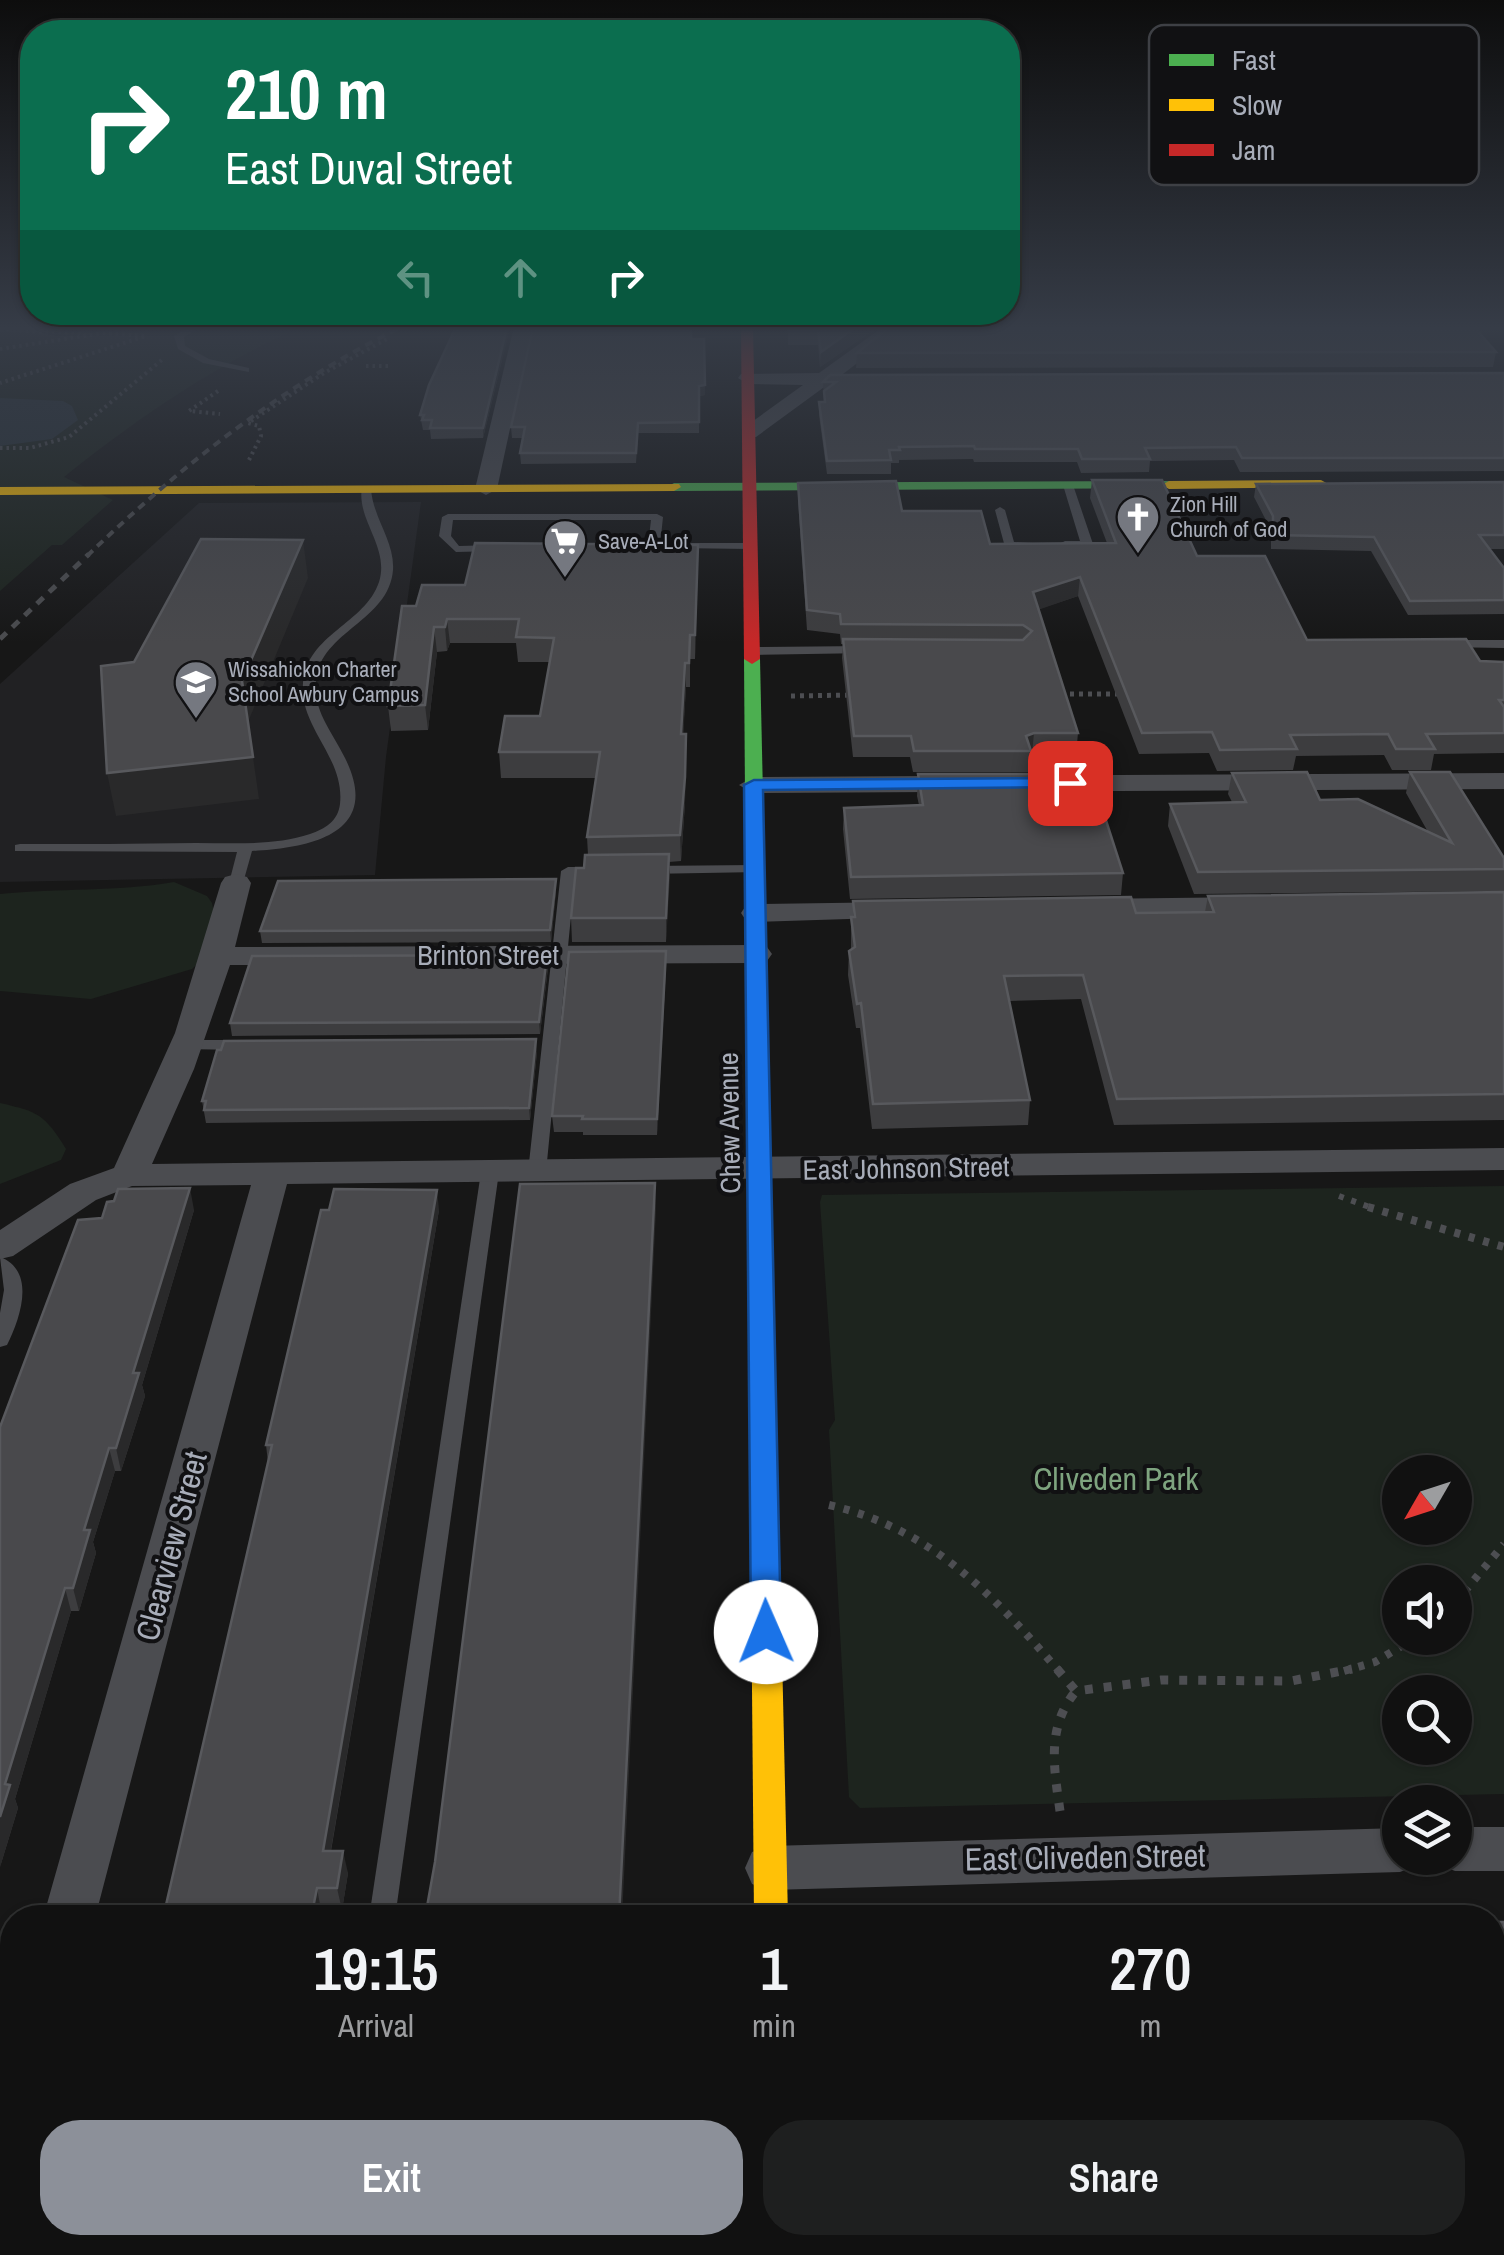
<!DOCTYPE html>
<html lang="en">
<head>
<meta charset="utf-8">
<style>
	:root { --surface:#111; --page:#1e1f1f; --text:#f1f3f6; --muted:#9c9d9f; --line:#303131; --accent:#8c9099 }
	body { margin:0; font-family:"Archivo Narrow",sans-serif; background:var(--page); color:var(--text); height:100vh; display:flex; flex-direction:column; font-size:38px; white-space:nowrap }
	* { box-sizing:border-box; margin:0 }
	p { font-size:32px; color:var(--muted) }
	.icon { flex:none; width:55px; height:55px; fill:none; stroke:currentColor; stroke-width:2; stroke-linecap:round; stroke-linejoin:round }
	.map { position:relative; flex:1; overflow:hidden }
	.panel { position:absolute; left:0px; top:1905px; width:1505px; height:350px; display:flex; flex-direction:column; background:var(--surface); border-radius:40px 40px 0 0; box-shadow:0 2px 8px #0004,0 0 0 2px var(--line) }
	.panel>* { flex:none }
	.banner { position:absolute; left:20px; top:20px; width:1000px; height:305px; border-radius:40px; box-shadow:0 2px 8px #0004,0 0 0 2px var(--line); background:#0b6e4f; color:#fff; overflow:hidden }
	.needle { width:65px; rotate:231deg }
	.fabs { position:absolute; left:1382px; top:1455px; display:grid; gap:20px }
	.fabs a { display:grid; place-items:center; width:90px; height:90px; border-radius:50%; background:var(--surface); box-shadow:0 2px 8px #0004,0 0 0 2px var(--line); font-size:50px }
	.pin { position:absolute; display:grid; place-items:center; width:85px; height:85px; color:#fff; margin:-42px; border-radius:20px; box-shadow:0 5px 15px #0006 }
	.me { position:absolute; width:110px; margin:-55px; rotate:359deg; stroke-linejoin:round; filter:drop-shadow(0 0 8px #0008) }
	.turn { display:flex; align-items:center; gap:35px; height:210px; padding:0 40px; font-size:45px }
	.turn .icon { width:130px; height:130px; stroke-width:2.5 }
	.turn b { display:block; font-size:70px; line-height:85px }
	.lanes { display:flex; align-items:center; height:95px; padding:0 40px; background:#0003; justify-content:center; gap:50px; direction:ltr }
	.lanes .off { opacity:.35 }
	.eta { display:flex; justify-content:space-evenly; align-items:center; height:170px; text-align:center }
	.eta b { font-size:60px; font-weight:600; line-height:70px }
	.primary-button { display:flex; gap:20px; margin-top:auto; padding:20px 40px }
	.primary-button a { flex:1; height:115px; border-radius:40px; background:var(--accent); color:#fff; font-size:40px; font-weight:600; line-height:115px; text-align:center }
	.primary-button a+a { background:var(--page); color:var(--text) }
	.map>svg:first-child { display:block }
	.built { fill:#212123 }
	.green { fill:#1d241e; fill-rule:evenodd }
	.water { fill:#29333a }
	.lines { fill:none; stroke-linecap:round; stroke-linejoin:round }
	.path-far4 { stroke:#4d4e52; stroke-width:4; stroke-dasharray:2.5 4; stroke-linecap:butt }
	.path-far3 { stroke:#4d4e52; stroke-width:5; stroke-dasharray:4 5; stroke-linecap:butt }
	.path-far2 { stroke:#4d4e52; stroke-width:6; stroke-dasharray:5 8; stroke-linecap:butt }
	.path-far1 { stroke:#4d4e52; stroke-width:8; stroke-dasharray:6 9; stroke-linecap:butt }
	.path { stroke:#4d4e52; stroke-width:9; stroke-dasharray:8 11; stroke-linecap:butt }
	.lane { fill:#4b4c50; fill-rule:evenodd }
	.street { fill:#4b4c50; fill-rule:evenodd }
	.fast { fill:#4caf50; fill-rule:evenodd }
	.slow { fill:#ffc107; fill-rule:evenodd }
	.jam { fill:#c62828; fill-rule:evenodd }
	.rail-far1 { stroke:#4b4c4f; stroke-width:4; stroke-dasharray:8 6; stroke-linecap:butt }
	.rail { stroke:#4b4c4f; stroke-width:5; stroke-dasharray:9 8; stroke-linecap:butt }
	.wall { fill:#3d3d3f }
	.shaded-wall { fill:#29292a }
	.building { fill:#49494c; stroke:#58595d; stroke-width:2.5 }
	.route { fill:#1a73e8; stroke:#114b97; stroke-width:2.5 }
	.labels { text-anchor:middle; dominant-baseline:central; stroke-width:8; stroke-linejoin:round; paint-order:stroke }
	.far-poi-label { font-size:22px; fill:#a8adb9; stroke:#111113; text-anchor:start }
	.street-label { font-size:28px; fill:#a8adb9; stroke:#111113 }
	.near-park-label { font-size:32px; fill:#7ea47f; stroke:#111113 }
	.near-street-label { font-size:32px; fill:#a8adb9; stroke:#111113 }
	.key { fill:#111113; stroke:#3e4045; stroke-width:2.5 }
	.key-label { font-size:28px; fill:#a8adb9 }
</style>
</head>
<body>
<div class="map">
<svg width="1504" height="2255" viewBox="0 0 1504 2255">
	<rect width="100%" height="100%" fill="#171717"/>
	<polygon class="built" points="421,502 386,757 375,875 0,882 0,684 199,503"/>
	<g class="green">
		<path d="M0,327H300C211,368 141,416 64,477L113,500L62,545H52L0,591Z"/>
		<path d="M174,882L207,896L212,903L215,918L209,953L192,969L91,999L0,991V894C59,888 116,892 174,882Z"/>
		<path d="M0,1103C39,1112 44,1114 66,1149L61,1160L0,1184Z"/>
		<path d="M1504,1186V1794L860,1808L849,1797L829,1430L835,1420L820,1202L822,1195ZM1400,1472H1455V1528H1400ZM1400,1582H1455V1638H1400ZM1400,1692H1455V1748H1400Z"/>
	</g>
	<polygon class="water" points="0,398 63,401 72,406 78,420 52,439 0,446"/>
	<g class="lines">
		<g class="path-far4">
			<polyline points="0,330 82,333"/>
			<polyline points="109,332 127,327"/>
			<polyline points="0,349 103,333 146,336 0,383"/>
			<polyline points="366,366 391,366"/>
			<polyline points="218,391 189,411 220,414"/>
			<polyline points="0,448 30,448 69,437 163,359"/>
			<polyline points="249,460 261,436 259,426 248,423 324,373 387,339"/>
		</g>
		<g class="path-far3">
			<polyline points="1061,694 1124,694"/>
			<polyline points="791,696 854,695"/>
		</g>
		<polyline class="path-far2" points="1339,1196 1375,1209"/>
		<g class="path-far1">
			<polyline points="1368,1207 1504,1247"/>
			<path d="M829,1505C932,1529 992,1594 1059,1671"/>
			<polyline points="1455,1603 1504,1544"/>
			<polyline points="1344,1671 1375,1662 1415,1638"/>
		</g>
		<g class="path">
			<polyline points="1057,1669 1076,1691 1161,1680 1291,1681 1352,1669"/>
			<path d="M1060,1811C1054,1768 1046,1727 1076,1691"/>
		</g>
		<g class="lane">
			<polygon points="189,327 201,327 184,337 185,346 209,359 249,368 249,372 203,363 178,349 174,336"/>
			<polygon points="1068,482 1073,485 1093,544 1091,546 1065,547 1059,544 1065,541 1080,541 1063,485"/>
			<path d="M362,487L371,489C373,518 395,542 393,570C389,621 321,631 316,680C312,710 333,733 345,758C383,834 310,848 252,851L243,883L236,887L229,883L237,852L15,851V845L20,844C79,844 137,844 196,843C233,843 274,846 310,834C325,829 338,821 340,804C345,757 299,728 303,683C307,634 365,624 379,582C390,547 356,520 362,487Z"/>
			<polygon points="1000,507 1005,510 1014,542 1033,543 1033,547 1005,547 995,510"/>
			<polygon points="448,514 657,514 663,517 660,546 654,549 648,546 651,520 453,520 451,536 459,546 496,545 502,548 496,551 456,552 439,536 442,517"/>
			<polygon points="677,543 751,543 757,546 751,549 673,548 671,546"/>
			<polygon points="1445,640 1504,640 1504,648 1441,647 1441,641"/>
			<polygon points="865,646 871,650 869,653 751,655 745,651 751,647"/>
			<polygon points="755,865 760,866 760,872 646,874 639,870 646,866"/>
			<polygon points="568,867 600,867 607,871 600,875 575,875 546,1172 537,1178 528,1172 561,871"/>
			<polygon points="188,1040 244,1040 252,1045 244,1050 182,1049 180,1045 182,1041"/>
			<polygon points="490,1166 499,1172 395,1918 369,1918 481,1172"/>
			<path d="M0,1257C37,1271 20,1319 7,1345L0,1347V1313L4,1290Z"/>
			<polygon points="1504,2160 1504,2188 1492,2189 1492,2161"/>
			<polygon points="261,2242 291,2242 289,2255 259,2255"/>
			<polygon points="320,2242 350,2242 348,2255 318,2255"/>
		</g>
		<g class="street">
			<polygon points="514,327 532,327 497,489 486,495 475,489"/>
			<polygon points="883,327 904,327 843,374 880,376 880,384 827,385 756,437 742,437 742,429 803,385 748,384 738,378 741,374 819,373"/>
			<polygon points="1504,773 1504,789 753,793 739,785 753,777"/>
			<polygon points="236,874 247,877 251,883 235,947 756,945 767,947 772,954 767,961 756,963 230,965 194,1069 152,1164 1504,1148 1504,1170 287,1184 95,1918 43,1918 251,1185 132,1186 96,1200 13,1256 0,1259 0,1230 70,1184 114,1168 175,1033 221,883 225,877"/>
			<polygon points="1255,897 1266,900 1270,906 1266,912 1087,917 1076,914 1072,908 1076,902 1087,899"/>
			<polygon points="900,902 911,905 915,911 911,917 756,922 745,919 741,913 745,907 756,904"/>
			<polygon points="1455,1827 1504,1827 1504,1871 1455,1871 1437,1864 1434,1858 1455,1858"/>
			<polygon points="1400,1828 1400,1858 1422,1858 1418,1865 1400,1872 770,1890 752,1884 745,1868 752,1852 770,1846"/>
			<polygon points="12,2101 12,2167 9,2168 0,2165 0,2106"/>
		</g>
		<g class="fast">
			<polygon points="1169,481 1176,485 1174,488 674,491 667,487 674,483"/>
			<polygon points="752,654 760,659 775,1343 771,1349 753,1349 749,1343 744,659"/>
		</g>
		<g class="slow">
			<polygon points="1321,480 1328,484 1326,487 1169,489 1162,485 1169,481"/>
			<polygon points="679,484 681,487 674,491 0,495 0,487"/>
			<polygon points="762,1334 771,1337 775,1343 788,1918 754,1918 749,1343 753,1337"/>
			<rect x="756" y="2242" width="38" height="13"/>
		</g>
		<polygon class="jam" points="741,327 753,327 760,659 752,664 744,659"/>
		<path class="rail-far1" d="M87,556C182,465 282,386 401,327"/>
		<polyline class="rail" points="0,639 89,554"/>
	</g>
	<g class="wall">
		<polygon points="456,327 510,327 483,438 431,439 430,430 423,430 420,415"/>
		<polygon points="788,327 878,327 820,367 818,345 788,345"/>
		<polygon points="889,327 1478,327 1478,331 1496,352 1493,367 856,368 857,353"/>
		<polygon points="691,339 704,339 705,395 699,396 699,433 638,433 636,463 521,464 520,453 523,438 512,438 511,427"/>
		<polygon points="1504,373 1504,471 1240,472 1234,460 1150,461 1149,472 1081,473 1077,462 974,462 973,459 899,460 899,463 891,463 891,474 827,474 819,415 819,402 824,402 823,382"/>
		<polygon points="1092,480 1197,556 1307,640 1480,661 1504,662 1504,753 1434,754 1431,770 1392,770 1384,755 1296,756 1293,770 1217,771 1209,753 1139,754 1078,596 1039,609 1078,733 1076,754 1030,755 1029,772 913,772 910,757 853,757 842,658 843,644 841,644 840,634 807,630 798,501 798,483 902,511 990,544 1107,543 1090,498"/>
		<polygon points="1504,482 1504,549 1490,549 1504,568 1504,614 1408,615 1371,551 1271,549 1271,530 1254,497 1256,484"/>
		<polygon points="698,545 695,659 690,659 690,687 686,687 683,734 686,734 685,803 681,861 669,862 666,942 572,942 571,918 588,855 587,837 596,778 501,778 499,752 540,716 549,662 518,662 516,643 450,643 447,651 437,652 428,730 391,731 388,706 416,606 465,585"/>
		<polygon points="1410,772 1504,858 1504,891 1194,894 1168,826 1170,804 1232,802 1228,794 1232,773 1428,832 1406,793"/>
		<polygon points="918,774 1045,797 1123,873 1121,895 850,899 843,829 844,808 919,805 917,796"/>
		<polygon points="556,891 551,942 262,943 260,931"/>
		<polygon points="1504,892 1504,1120 1114,1125 1081,999 1009,1001 1030,1100 1028,1125 872,1129 860,1028 856,1028 848,975 849,951 851,949 851,917 853,917 853,901 1136,913 1205,912 1208,896"/>
		<polygon points="666,967 657,1135 583,1135 583,1132 554,1132 552,1116"/>
		<polygon points="548,968 540,1034 232,1036 230,1023"/>
		<polygon points="537,1052 530,1120 206,1123 202,1101"/>
		<polygon points="194,1210 142,1385 145,1396 121,1471 115,1471 93,1542 96,1553 79,1611 71,1611 15,1799 18,1808 0,1867 102,1218"/>
		<polygon points="439,1210 331,1851 348,1873 342,1910 321,1910 320,1918 266,1445"/>
		<rect x="1492" y="1922" width="12" height="193"/>
		<polygon points="967,2242 1196,2242 1196,2244 1169,2244 1170,2255 968,2255"/>
	</g>
	<g class="shaded-wall">
		<polygon points="507,327 510,327 483,438 483,428"/>
		<polygon points="856,327 878,327 820,367 821,352"/>
		<polygon points="705,385 705,395 699,396 699,433 699,386"/>
		<polygon points="303,540 308,578 248,722 259,799 116,816 107,773 242,681"/>
		<polygon points="698,545 698,568 695,659 695,635"/>
		<polygon points="1080,577 1078,596 1032,612 1033,592"/>
		<polygon points="447,619 450,643 447,651 445,627"/>
		<polygon points="434,627 437,652 428,730 425,705"/>
		<polygon points="685,663 686,687 682,759 681,734"/>
		<polygon points="1034,733 1032,754 1030,755 1026,736"/>
		<polygon points="686,734 685,803 681,861 680,835"/>
		<polygon points="669,854 670,877 666,942 666,918"/>
		<polygon points="556,879 556,891 551,942 550,930"/>
		<polygon points="666,951 666,967 657,1135 657,1119"/>
		<polygon points="547,955 548,968 540,1034 539,1022"/>
		<polygon points="536,1039 537,1052 530,1120 529,1108"/>
		<polygon points="655,1183 656,1209 622,1918 619,1918"/>
		<polygon points="190,1188 194,1210 142,1385 145,1396 121,1471 116,1448 133,1373"/>
		<polygon points="437,1190 439,1210 327,1873 323,1851"/>
		<polygon points="109,1448 115,1471 93,1542 96,1553 79,1611 73,1588 84,1530"/>
		<polygon points="65,1588 71,1611 15,1799 18,1808 0,1867 0,1817 5,1784"/>
		<polygon points="343,1851 348,1873 342,1910 337,1888"/>
		<polygon points="317,1888 321,1910 320,1918 311,1918"/>
		<polygon points="545,2242 548,2242 549,2255 544,2255"/>
	</g>
	<g class="building">
		<polygon points="456,327 507,327 483,428 430,428 432,420 422,420 424,415 420,415 429,385"/>
		<polygon points="533,327 691,327 691,339 704,339 705,385 699,386 699,422 638,423 636,453 520,453 525,427 511,427"/>
		<polygon points="788,327 856,327 821,352 818,330 788,330"/>
		<polygon points="889,327 1474,327 1496,352 857,353"/>
		<polygon points="1504,373 1504,458 1242,458 1236,447 1145,448 1150,459 1082,459 1078,449 975,449 974,446 899,447 900,450 889,450 891,460 827,461 819,402 825,402 824,391 836,382 823,382 830,375"/>
		<polygon points="1092,480 1162,480 1197,556 1265,556 1307,640 1466,639 1480,661 1504,662 1504,700 1499,700 1504,707 1504,733 1426,734 1435,749 1396,749 1388,734 1290,735 1297,749 1220,750 1212,732 1142,733 1080,577 1033,592 1078,733 1034,733 1026,736 1031,751 914,751 911,736 854,736 843,639 1023,640 1032,631 1023,625 841,624 840,614 807,610 798,483 896,481 902,511 981,511 990,544 1116,543"/>
		<polygon points="1504,482 1504,535 1479,535 1504,568 1504,600 1410,601 1374,537 1273,535 1273,516 1256,484"/>
		<polygon points="201,539 303,540 242,681 253,757 107,773 101,666 134,662"/>
		<polygon points="475,543 698,545 695,635 690,635 689,663 685,663 681,734 686,734 685,777 680,835 587,837 600,752 499,752 505,716 540,716 554,638 516,637 519,619 447,619 445,627 434,627 425,705 388,706 402,606 416,606 422,585 465,585"/>
		<polygon points="1307,772 1320,800 1358,799 1452,843 1410,772 1450,772 1504,858 1504,869 1198,872 1170,804 1246,802 1232,773"/>
		<polygon points="918,774 1038,774 1045,797 1069,807 1102,808 1123,873 851,877 844,808 923,805"/>
		<polygon points="669,854 666,918 571,918 576,868 584,868 585,855"/>
		<polygon points="556,879 550,930 260,931 278,881"/>
		<polygon points="1504,892 1504,1094 1117,1099 1083,975 1004,976 1030,1100 873,1104 861,1003 857,1004 849,951 855,947 851,917 855,917 853,901 1131,897 1136,913 1214,912 1208,896"/>
		<polygon points="666,951 657,1119 582,1119 583,1116 552,1116 569,952"/>
		<polygon points="547,955 539,1022 230,1023 252,956"/>
		<polygon points="536,1039 529,1108 204,1110 206,1101 202,1101 217,1050 221,1050 224,1041"/>
		<polygon points="655,1183 619,1918 425,1918 435,1862 520,1184"/>
		<polygon points="190,1188 133,1373 139,1373 116,1448 109,1448 84,1530 90,1530 73,1588 65,1588 5,1784 10,1785 0,1817 0,1427 78,1220 102,1218 107,1202 114,1201 118,1189"/>
		<polygon points="334,1189 437,1190 323,1851 343,1851 337,1888 317,1888 311,1918 163,1918 272,1445 266,1445 321,1210 329,1210"/>
		<rect x="1492" y="1922" width="12" height="166"/>
		<polygon points="390,2242 545,2242 544,2255 388,2255"/>
		<polygon points="972,2242 1168,2242 1170,2255 973,2255"/>
	</g>
	<linearGradient id="sky" x2="0" y2="1"><stop stop-color="#0d0d0d"/><stop offset="0.51" stop-color="#363c47"/><stop offset="1" stop-color="#363c47" stop-opacity="0"/></linearGradient>
	<rect width="1504" height="643" fill="url(#sky)"/>
	<polygon class="route" points="1070,778 1079,783 1077,787 763,790 781,1632 777,1640 766,1643 756,1640 751,1632 744,785 754,780"/>
	<defs>
		<g id="church-pin" transform="scale(2.25)"><path d="M0 17L-7.5 6A9.5 9.5 0 1 1 7.5 6Z" fill="#757880" stroke="#111113"/><path d="M-1.2-6h2.4v3.5h3.3v2.4h-3.3V6h-2.4V-.1h-3.3v-2.4h3.3Z" fill="#fff"/></g>
		<g id="supermarket-pin" transform="scale(2.25)"><path d="M0 17L-7.5 6A9.5 9.5 0 1 1 7.5 6Z" fill="#757880" stroke="#111113"/><path d="M-6-5.5h2.5l.6 2H6L4.5 2H-2.5L-4.4-4H-6ZM-1.5 3.2a1.3 1.3 0 1 0 .1 0ZM3 3.2a1.3 1.3 0 1 0 .1 0Z" fill="#fff"/></g>
		<g id="school-pin" transform="scale(2.25)"><path d="M0 17L-7.5 6A9.5 9.5 0 1 1 7.5 6Z" fill="#757880" stroke="#111113"/><path d="M0-5L7-2L0 1L-7-2ZM-4 1L0 2.5L4 1V4Q0 6-4 4Z" fill="#fff"/></g>
	</defs>
	<g fill-rule="evenodd">
		<use href="#church-pin" x="1138" y="517"/>
		<use href="#supermarket-pin" x="565" y="541"/>
		<use href="#school-pin" x="196" y="682"/>
	</g>
	<g class="labels">
		<g class="far-poi-label">
			<text x="1170" y="504">Zion Hill<tspan x="1170" dy="25">Church of God</tspan></text>
			<text x="598" y="541">Save-A-Lot</text>
			<text x="228" y="669">Wissahickon Charter<tspan x="228" dy="25">School Awbury Campus</tspan></text>
		</g>
		<g class="street-label">
			<text x="488" y="955">Brinton Street</text>
			<text transform="translate(729 1123) rotate(-91)">Chew Avenue</text>
			<text transform="translate(906 1168) rotate(-1)">East Johnson Street</text>
		</g>
		<g class="near-park-label">
			<text x="1116" y="1478">Cliveden Park</text>
		</g>
		<g class="near-street-label">
			<text transform="translate(171 1546) rotate(-75)">Clearview Street</text>
			<text transform="translate(1085 1857) rotate(-1)">East Cliveden Street</text>
		</g>
	</g>
	<rect x="1149" y="25" width="330" height="160" rx="15" class="key"/>
	<rect x="1169" y="54" width="45" height="12" fill="#4caf50"/>
	<rect x="1169" y="99" width="45" height="12" fill="#ffc107"/>
	<rect x="1169" y="144" width="45" height="12" fill="#c62828"/>
	<g class="key-label">
		<text x="1232" y="70">Fast</text>
		<text x="1232" y="115">Slow</text>
		<text x="1232" y="160">Jam</text>
	</g>
</svg>
<div class="fabs">
<a><svg class="needle" viewBox="-14 -14 28 28"><path d="M0-13l5 13h-10z" fill="#e53935"/><path d="M0 13l5-13h-10z" fill="#9c9d9f"/></svg></a>
<a><svg class="icon" aria-label="sound" viewBox="0 0 24 24"><path d="M4 9h4l5-4v14l-5-4H4zM17 9q2 3 0 6"/></svg></a>
<a><svg class="icon" aria-label="search" viewBox="0 0 24 24"><circle cx="10" cy="10" r="6"/><path d="M15 15l6 6"/></svg></a>
<a><svg class="icon" aria-label="layers" viewBox="0 0 24 24"><path d="M12 4l9 5-9 5-9-5zM3 14l9 5 9-5"/></svg></a>
</div>
<div class="pin" style="left:1070px;top:783px;background:#d93025"><svg class="icon" aria-label="arrive" viewBox="0 0 24 24"><path d="M6 21V4h12l-3 4 3 4H6"/></svg></div>
<svg class="me" style="left:766px;top:1632px" viewBox="-20 -20 40 40"><circle r="19" fill="#fff"/><path d="M0-13L10 11 0 6-10 11z" fill="#1a73e8"/></svg>
<div class="banner">
<div class="turn"><svg class="icon" aria-label="right" viewBox="0 0 24 24"><path d="M7 20v-9h11M14 6l5 5-5 5"/></svg><div><b>210 m</b>East Duval Street</div></div>
<div class="lanes"><svg class="icon off" aria-label="left" viewBox="0 0 24 24"><path d="M17 20v-9H6M10 6l-5 5 5 5"/></svg><svg class="icon off" aria-label="ahead" viewBox="0 0 24 24"><path d="M12 20V5M6 11l6-6 6 6"/></svg><svg class="icon" aria-label="right" viewBox="0 0 24 24"><path d="M7 20v-9h11M14 6l5 5-5 5"/></svg></div>
</div>
<section class="panel">
<div class="eta">
<div><b>19:15</b><p>Arrival</p></div>
<div><b>1</b><p>min</p></div>
<div><b>270</b><p>m</p></div>
</div>
<div class="primary-button"><a>Exit</a><a>Share</a></div>
</section>
</div>
</body>
</html>
